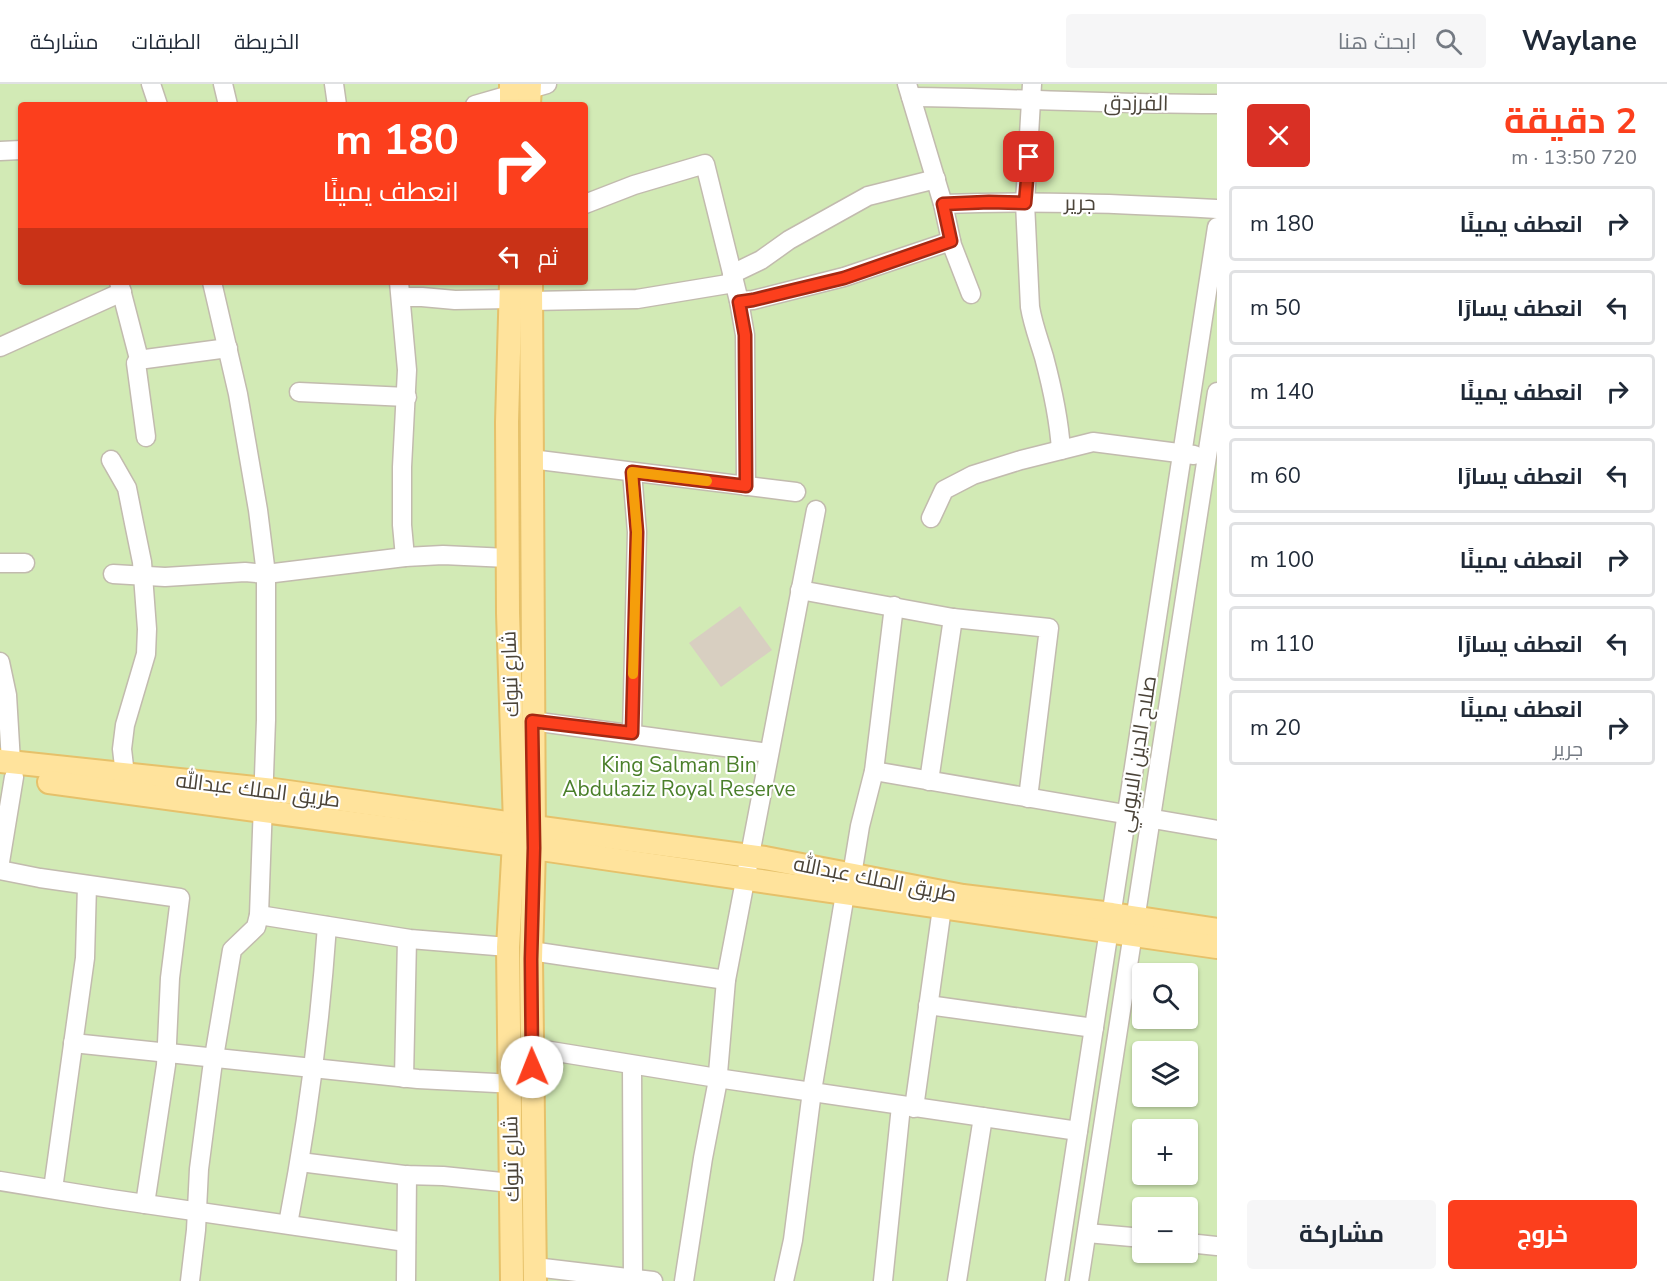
<!DOCTYPE html>
<html lang="ar">
<head>
<meta charset="utf-8">
<style>
	:root { --surface:#fff; --page:#f6f6f7; --text:#1f2937; --muted:#747a83; --line:#e0e1e3; --accent:#fc3f1d }
	body { margin:0; font-family:"Nunito Sans",Cairo,sans-serif; background:var(--page); color:var(--text); direction:rtl; height:100vh; display:flex; flex-direction:column; font-size:22px; white-space:nowrap }
	* { box-sizing:border-box; margin:0 }
	p { font-size:20px; color:var(--muted) }
	.icon { flex:none; width:33px; height:33px; fill:none; stroke:currentColor; stroke-width:2; stroke-linecap:round; stroke-linejoin:round }
	.map { position:relative; flex:1; overflow:hidden; direction:ltr }
	.details { display:flex; flex-direction:column; background:var(--surface); width:450px }
	.details>* { flex:none }
	.banner { position:absolute; left:18px; top:18px; width:570px; height:183px; border-radius:6px; box-shadow:0 2px 4px #0004; direction:rtl; background:#fc3f1d; color:#fff; overflow:hidden }
	.tools { position:absolute; left:1132px; top:879px; display:grid; gap:12px }
	.tools a { display:grid; place-items:center; width:66px; height:66px; border-radius:6px; background:var(--surface); box-shadow:0 2px 4px #0004; font-size:30px }
	.pin { position:absolute; display:grid; place-items:center; width:51px; height:51px; color:#fff; margin:-26px; border-radius:12px; box-shadow:0 3px 9px #0006 }
	.me { position:absolute; width:66px; margin:-33px; rotate:359deg; stroke-linejoin:round; filter:drop-shadow(0 0 4px #0008) }
	.turn { display:flex; align-items:center; gap:21px; height:126px; padding:0 30px; font-size:27px }
	.turn .icon { width:78px; height:78px; stroke-width:2.5 }
	.turn b { display:block; font-size:42px; line-height:51px }
	.then { display:flex; align-items:center; height:57px; padding:0 30px; background:#0003; gap:12px; font-size:22px }
	.round { display:grid; place-items:center; flex:none; width:63px; height:63px; border-radius:6px; background:var(--page) }
	.head { display:flex; align-items:center; justify-content:space-between; height:102px; padding:0 30px }
	h1 { font-size:36px; font-weight:700; line-height:45px; color:var(--accent) }
	.cta { display:flex; gap:12px; margin-top:auto; padding:12px 30px }
	.cta a { flex:1; height:69px; border-radius:6px; background:var(--accent); color:#fff; font-size:24px; font-weight:700; line-height:69px; text-align:center }
	.cta a+a { background:var(--page); color:var(--text) }
	ul { padding:0; list-style:none }
	li { display:flex; align-items:center; gap:18px; height:75px; margin:0 12px 9px; padding:0 18px; border:3px solid var(--line); border-radius:6px }
	li div { flex:1 }
	li b { display:block; font-size:22px }
	li em { font-style:normal }
	header { display:flex; align-items:center; gap:36px; box-sizing:border-box; height:84px; padding:0 30px; background:var(--surface); border-bottom:2px solid var(--line) }
	header strong { font-size:28px }
	nav { display:flex; gap:33px; margin-inline-start:auto; font-size:21px }
	.search { width:420px; height:54px; background:var(--page); display:flex; align-items:center; gap:15px; box-sizing:border-box; padding:0 21px; border-radius:6px; color:var(--muted); font-size:22px }
	main { display:flex; flex:1; min-height:0 }
	.map>svg:first-child { display:block }
	.green { fill:#d2eab5; fill-rule:evenodd }
	.building { fill:#d8cfc1 }
	.lines { fill:none; stroke-linecap:round; stroke-linejoin:round }
	.minor-casing { stroke:#c2bbae; stroke-width:21 }
	.major-casing { stroke:#e6c16a; stroke-width:26 }
	.minor { stroke:#fff; stroke-width:18 }
	.major { stroke:#ffe39c; stroke-width:22 }
	.route-casing { stroke:#a42913; stroke-width:15 }
	.route { stroke:#fc3f1d; stroke-width:10 }
	.slow { stroke:#f59e0b; stroke-width:10 }
	.labels { text-anchor:middle; dominant-baseline:central; stroke-width:4.5; stroke-linejoin:round; paint-order:stroke }
	.street-label { font-size:21px; fill:#4b4439; stroke:#fff }
	.park-label { font-size:21px; fill:#4a7f2a; stroke:#fff }
</style>
</head>
<body>
<header>
<strong>Waylane</strong>
<div class="search"><svg class="icon" aria-label="search" viewBox="0 0 24 24"><circle cx="10" cy="10" r="6"/><path d="M15 15l6 6"/></svg>ابحث هنا</div>
<nav><a>الخريطة</a><a>الطبقات</a><a>مشاركة</a></nav>
</header>
<main>
<section class="details">
<div class="head"><div><h1>2 دقيقة</h1><p>720 m · 13:50</p></div><a class="round" style="background:#d93025;color:#fff"><svg class="icon" aria-label="close" viewBox="0 0 24 24"><path d="M6 6l12 12M18 6L6 18"/></svg></a></div>
<ul>
<li><svg class="icon" aria-label="right" viewBox="0 0 24 24"><path d="M7 20v-9h11M14 6l5 5-5 5"/></svg><div><b>انعطف يمينًا</b></div><em>180 m</em></li>
<li><svg class="icon" aria-label="left" viewBox="0 0 24 24"><path d="M17 20v-9H6M10 6l-5 5 5 5"/></svg><div><b>انعطف يسارًا</b></div><em>50 m</em></li>
<li><svg class="icon" aria-label="right" viewBox="0 0 24 24"><path d="M7 20v-9h11M14 6l5 5-5 5"/></svg><div><b>انعطف يمينًا</b></div><em>140 m</em></li>
<li><svg class="icon" aria-label="left" viewBox="0 0 24 24"><path d="M17 20v-9H6M10 6l-5 5 5 5"/></svg><div><b>انعطف يسارًا</b></div><em>60 m</em></li>
<li><svg class="icon" aria-label="right" viewBox="0 0 24 24"><path d="M7 20v-9h11M14 6l5 5-5 5"/></svg><div><b>انعطف يمينًا</b></div><em>100 m</em></li>
<li><svg class="icon" aria-label="left" viewBox="0 0 24 24"><path d="M17 20v-9H6M10 6l-5 5 5 5"/></svg><div><b>انعطف يسارًا</b></div><em>110 m</em></li>
<li><svg class="icon" aria-label="right" viewBox="0 0 24 24"><path d="M7 20v-9h11M14 6l5 5-5 5"/></svg><div><b>انعطف يمينًا</b><p>جرير</p></div><em>20 m</em></li>
</ul>
<div class="cta"><a>خروج</a><a>مشاركة</a></div>
</section>
<div class="map">
<svg width="1217" height="1197" viewBox="0 0 1217 1197">
	<rect width="100%" height="100%" fill="#f6f3ec"/>
	<path class="green" d="M0,0H1217V1197H0ZM21,21H585V198H21ZM1143,890H1188V934H1143ZM1143,968H1188V1012H1143ZM1143,1046H1188V1090H1143ZM1143,1124H1188V1168H1143Z"/>
	<polygon class="building" points="740,522 772,566 721,603 689,559"/>
	<g class="lines">
		<g class="minor-casing">
			<g id="minor">
				<polyline points="151,0 158,21"/>
				<polyline points="223,0 228,21"/>
				<polyline points="334,0 337,21"/>
				<polyline points="907,0 943,120 952,161 971,210"/>
				<path d="M1032,0L1025,119L1030,223C1033,241 1039,256 1044,273C1052,303 1059,335 1061,366"/>
				<path d="M911,13C1013,14 1115,20 1217,20"/>
				<polyline points="475,21 547,0"/>
				<polyline points="0,67 21,66"/>
				<polyline points="585,120 634,101 705,80 739,217 745,251 746,402"/>
				<path d="M943,120C1034,116 1126,120 1217,125"/>
				<polyline points="732,190 761,176 789,156 868,112 936,95"/>
				<polyline points="119,198 139,275 136,279 146,353"/>
				<polyline points="399,198 407,286 402,383 402,441 405,473"/>
				<polyline points="401,213 422,213 455,216 511,215"/>
				<polyline points="531,217 637,215 734,199"/>
				<polyline points="739,217 753,216 844,193 951,157"/>
				<polyline points="0,263 122,208"/>
				<polyline points="138,276 228,264"/>
				<polyline points="299,308 407,313"/>
				<polyline points="531,375 796,408"/>
				<polyline points="111,376 127,404 134,439 142,478 147,545 146,570 125,641 122,665 125,691"/>
				<polyline points="931,434 944,406 973,391 1021,376 1093,358 1194,371"/>
				<polyline points="0,479 25,479"/>
				<polyline points="113,490 165,493 245,488 266,490 405,473 443,471 508,474"/>
				<polyline points="800,506 953,534 1049,544 1028,714"/>
				<polyline points="0,578 7,611 11,678"/>
				<polyline points="532,637 769,669"/>
				<polyline points="632,649 637,448 632,388"/>
				<polyline points="874,687 1217,746"/>
				<polyline points="929,697 953,534"/>
				<polyline points="0,778 14,693"/>
				<polyline points="0,786 40,794 180,814 170,894 166,981 145,1120"/>
				<polyline points="852,791 860,742 874,687 894,522"/>
				<polyline points="259,831 410,855 508,863"/>
				<polyline points="531,867 726,896"/>
				<polyline points="928,921 1094,944"/>
				<polyline points="73,959 418,995 532,1001"/>
				<polyline points="532,964 717,994 1078,1047"/>
				<polyline points="632,981 633,1195"/>
				<polyline points="404,994 407,855"/>
				<polyline points="914,1024 942,824"/>
				<polyline points="300,1078 404,1091 443,1092 511,1099"/>
				<polyline points="0,1097 111,1115 406,1158"/>
				<polyline points="53,1105 85,874 87,801"/>
				<path d="M288,1140C307,1042 320,942 327,842"/>
				<polyline points="1087,1149 1143,1154"/>
				<polyline points="1188,1159 1217,1162"/>
				<polyline points="535,1183 653,1197"/>
				<polyline points="190,1197 196,1146 199,1085 212,985 232,866 256,843 259,831 266,636 266,490 258,426 238,310 212,198"/>
				<polyline points="406,1197 407,1091"/>
				<polyline points="684,1197 703,1074 717,1001 726,896 816,426"/>
				<polyline points="784,1197 793,1156 812,1007 845,810"/>
				<polyline points="883,1197 901,1022"/>
				<polyline points="957,1197 983,1033"/>
				<polyline points="1055,1197 1217,143"/>
				<polyline points="1079,1197 1217,308"/>
			</g>
		</g>
		<g class="major-casing">
			<g id="major">
				<polyline points="511,21 511,0"/>
				<polyline points="529,21 530,0"/>
				<polyline points="511,198 507,338 508,529 515,740 508,863 512,1197"/>
				<polyline points="531,198 534,764 531,875 535,1197"/>
				<polyline points="0,677 274,706 515,740"/>
				<polyline points="49,698 514,761"/>
				<polyline points="534,743 765,774 963,812 1112,830 1217,846"/>
				<polyline points="534,764 1217,863"/>
			</g>
		</g>
		<use href="#minor" class="minor"/>
		<use href="#major" class="major"/>
	</g>
	<g class="lines">
		<g class="route-casing">
			<polyline id="route" points="532,983 531,875 534,764 532,637 632,649 637,448 632,388 746,402 745,251 739,218 753,216 844,194 951,157 943,120 989,118 1025,119 1029,73"/>
		</g>
		<use href="#route" class="route"/>
		<polyline class="slow" points="633,590 637,448 632,388 707,397"/>
	</g>
	<g class="labels">
		<g class="street-label">
			<text transform="translate(1136 19) rotate(1)">الفرزدق</text>
			<text x="1080" y="119">جرير</text>
			<text transform="translate(510 590) rotate(-92)">شارع تبوك</text>
			<text transform="translate(1137 670) rotate(-81)">صلاح الدين الايوبي</text>
			<text transform="translate(258 706) rotate(7)">طريق الملك عبدالله</text>
			<text transform="translate(875 795) rotate(11)">طريق الملك عبدالله</text>
			<text transform="translate(511 1075) rotate(-91)">شارع تبوك</text>
		</g>
		<g class="park-label">
			<text x="679" y="681">King Salman Bin<tspan x="679" dy="24">Abdulaziz Royal Reserve</tspan></text>
		</g>
	</g>
</svg>
<div class="tools">
<a><svg class="icon" aria-label="search" viewBox="0 0 24 24"><circle cx="10" cy="10" r="6"/><path d="M15 15l6 6"/></svg></a>
<a><svg class="icon" aria-label="layers" viewBox="0 0 24 24"><path d="M12 4l9 5-9 5-9-5zM3 14l9 5 9-5"/></svg></a>
<a>+</a>
<a>−</a>
</div>
<div class="pin" style="left:1029px;top:73px;background:#d93025"><svg class="icon" aria-label="arrive" viewBox="0 0 24 24"><path d="M6 21V4h12l-3 4 3 4H6"/></svg></div>
<svg class="me" style="left:532px;top:983px" viewBox="-20 -20 40 40"><circle r="19" fill="#fff"/><path d="M0-13L10 11 0 6-10 11z" fill="#fc3f1d"/></svg>
<div class="banner">
<div class="turn"><svg class="icon" aria-label="right" viewBox="0 0 24 24"><path d="M7 20v-9h11M14 6l5 5-5 5"/></svg><div><b>180 m</b>انعطف يمينًا</div></div>
<div class="then">ثم<svg class="icon" aria-label="left" viewBox="0 0 24 24"><path d="M17 20v-9H6M10 6l-5 5 5 5"/></svg></div>
</div>
</div>
</main>
</body>
</html>
